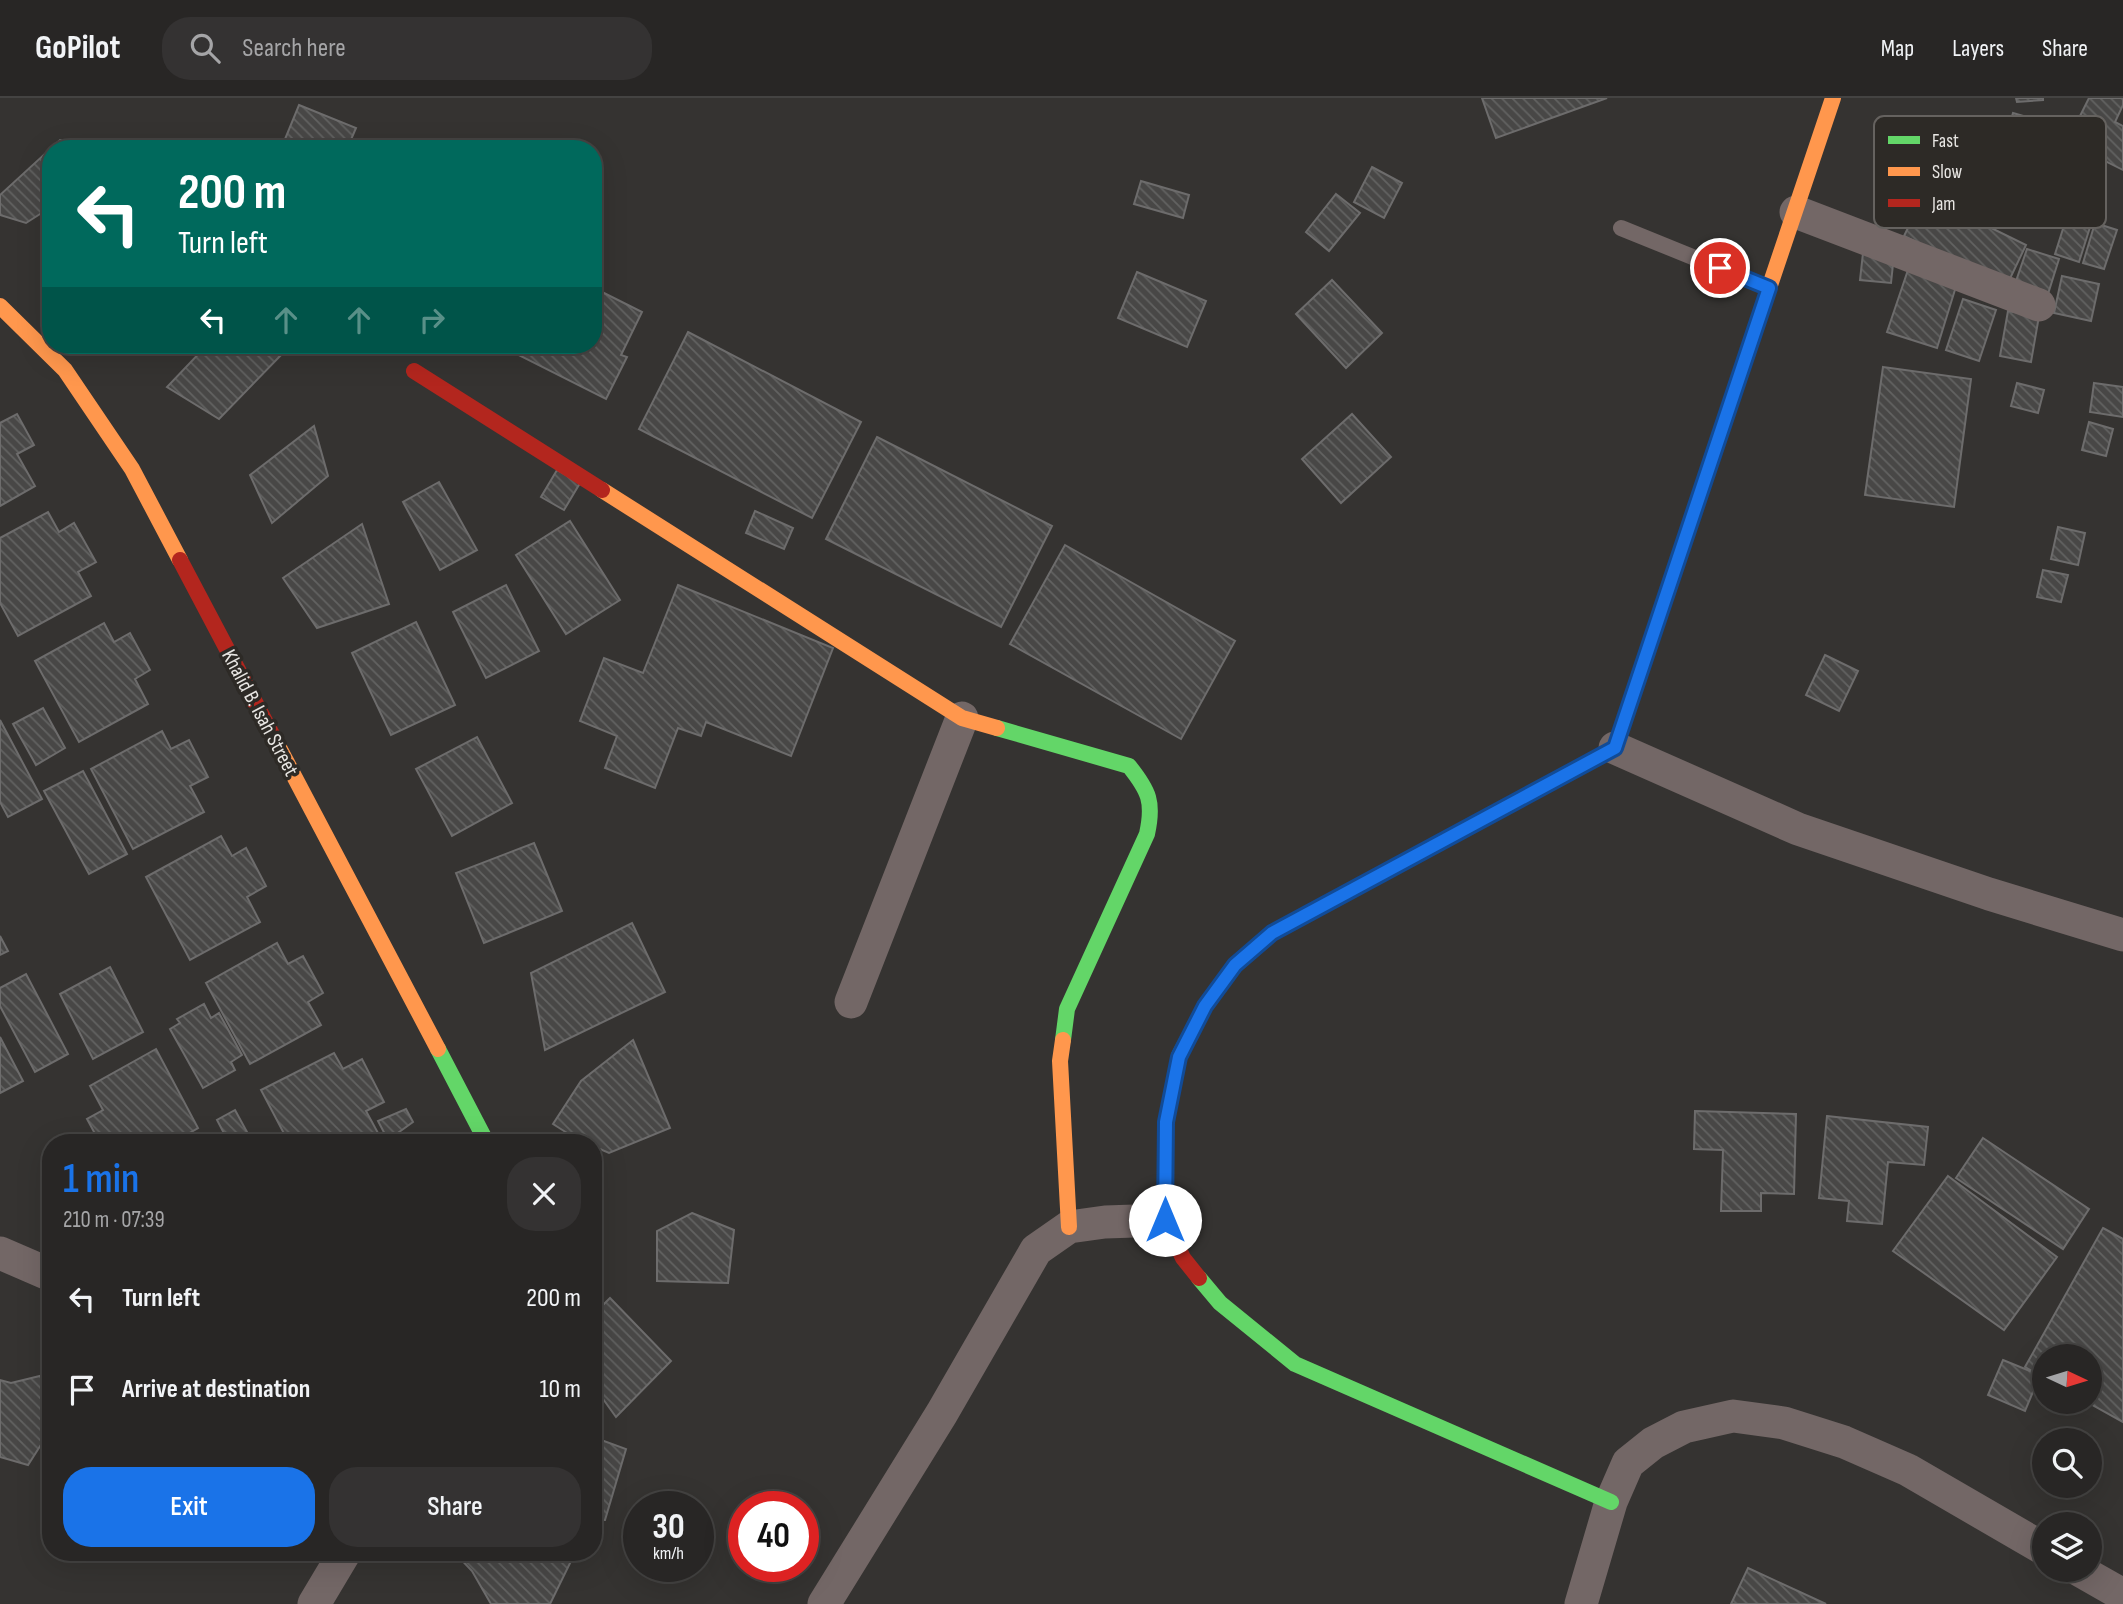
<!DOCTYPE html>
<html lang="en">
<head>
<meta charset="utf-8">
<style>
	:root { --surface:#282625; --page:#343232; --text:#f1f3f6; --muted:#a5a5a7; --line:#444342; --accent:#1a73e8 }
	body { margin:0; font-family:"Sofia Sans Condensed",sans-serif; background:var(--page); color:var(--text); height:100vh; display:flex; flex-direction:column; font-size:26px; white-space:nowrap }
	* { box-sizing:border-box; margin:0 }
	p { font-size:23px; color:var(--muted) }
	.icon { flex:none; width:38px; height:38px; fill:none; stroke:currentColor; stroke-width:2; stroke-linecap:round; stroke-linejoin:round }
	.map { position:relative; flex:1; overflow:hidden }
	.sheet { position:absolute; left:42px; top:1036px; width:560px; height:427px; display:flex; flex-direction:column; background:var(--surface); border-radius:28px; box-shadow:0 7px 28px #0002,0 0 0 2px var(--line) }
	.sheet>* { flex:none }
	.banner { position:absolute; left:42px; top:42px; width:560px; height:214px; border-radius:28px; box-shadow:0 7px 28px #0002,0 0 0 2px var(--line); background:#00695c; color:#fff; overflow:hidden }
	.needle { width:46px; rotate:94deg }
	.buttons { position:absolute; left:2032px; top:1246px; display:grid; gap:14px }
	.buttons a { display:grid; place-items:center; width:70px; height:70px; border-radius:50%; background:var(--surface); box-shadow:0 7px 28px #0002,0 0 0 2px var(--line); font-size:35px }
	.speed { position:absolute; left:623px; top:1393px; display:flex; gap:14px; font-size:35px; font-weight:700; text-align:center }
	.speed>* { display:grid; place-content:center; width:91px; height:91px; border-radius:50%; background:var(--surface); box-shadow:0 7px 28px #0002,0 0 0 2px var(--line); line-height:1 }
	.speed small { font-size:18px; font-weight:400 }
	.speed .limit { border:10px solid #d22; background:#fff; color:#111 }
	.pin { position:absolute; display:grid; place-items:center; width:60px; height:60px; color:#fff; margin:-30px; border:4px solid #fff; border-radius:50%; box-shadow:0 2px 7px #0007 }
	.me { position:absolute; width:77px; margin:-38px; rotate:0deg; stroke-linejoin:round; filter:drop-shadow(0 0 5px #0008) }
	.turn { display:flex; align-items:center; gap:24px; height:147px; padding:0 21px; font-size:32px }
	.turn .icon { width:91px; height:91px; stroke-width:2.5 }
	.turn b { display:block; font-size:49px; line-height:60px }
	.lanes { display:flex; align-items:center; height:66px; padding:0 21px; background:#0003; justify-content:center; gap:35px; direction:ltr }
	.lanes .off { opacity:.35 }
	.round { display:grid; place-items:center; flex:none; width:74px; height:74px; border-radius:28px; background:var(--page) }
	.headline { display:flex; align-items:center; justify-content:space-between; height:119px; padding:0 21px }
	h1 { font-size:42px; font-weight:600; line-height:52px; color:var(--accent) }
	.action { display:flex; gap:14px; margin-top:auto; padding:14px 21px }
	.action a { flex:1; height:80px; border-radius:28px; background:var(--accent); color:#fff; font-size:28px; font-weight:600; line-height:80px; text-align:center }
	.action a+a { background:var(--page); color:var(--text) }
	ul { padding:0; list-style:none }
	li { display:flex; align-items:center; gap:21px; height:91px; padding:0 21px }
	li div { flex:1 }
	li b { display:block; font-size:26px }
	li em { font-style:normal }
	header { display:flex; align-items:center; gap:42px; box-sizing:border-box; height:98px; padding:0 35px; background:var(--surface); border-bottom:2px solid var(--line) }
	header strong { font-size:33px }
	nav { display:flex; gap:38px; margin-inline-start:auto; font-size:24px }
	.search { width:490px; height:63px; background:var(--page); display:flex; align-items:center; gap:18px; box-sizing:border-box; padding:0 24px; border-radius:28px; color:var(--muted); font-size:26px }
	.map>svg:first-child { display:block }
	.building { fill:url(#building-back-hatch); stroke:#6d6c6c; stroke-width:2 }
	.lines { fill:none; stroke-linecap:round; stroke-linejoin:round }
	.lane { stroke:#736766; stroke-width:16 }
	.street { stroke:#736766; stroke-width:33 }
	.fast { stroke:#63d668; stroke-width:16 }
	.slow { stroke:#ff974d; stroke-width:16 }
	.jam { stroke:#b3261e; stroke-width:16 }
	.route-casing { stroke:#114b97; stroke-width:18 }
	.route { stroke:#1a73e8; stroke-width:12 }
	.labels { text-anchor:middle; dominant-baseline:central; stroke-width:7; stroke-linejoin:round; paint-order:stroke }
	.street-label { font-size:21px; fill:#e8e6e3; stroke:#2d2a26 }
	.key { fill:#2d2a26; stroke:#65625f; stroke-width:2 }
	.key-label { font-size:19px; fill:#e8e6e3 }
</style>
</head>
<body>
<header>
<strong>GoPilot</strong>
<div class="search"><svg class="icon" aria-label="search" viewBox="0 0 24 24"><circle cx="10" cy="10" r="6"/><path d="M15 15l6 6"/></svg>Search here</div>
<nav><a>Map</a><a>Layers</a><a>Share</a></nav>
</header>
<div class="map">
<svg width="2123" height="1506" viewBox="0 0 2123 1506">
	<defs>
		<pattern id="building-back-hatch" width="6" height="6" patternUnits="userSpaceOnUse" patternTransform="scale(1.75)"><rect width="6" height="6" fill="#484746"/><path d="M-1 5l2 2M0 0l6 6M5-1l2 2" fill="none" stroke="#626261"/></pattern>
	</defs>
	<rect width="100%" height="100%" fill="#353331"/>
	<g class="building">
		<polygon points="1482,0 1607,0 1496,40"/>
		<polygon points="2016,0 2043,0 2043,2 2017,4"/>
		<polygon points="2089,0 2123,0 2123,7 2115,24 2123,28 2123,72 2067,44"/>
		<polygon points="299,7 356,30 347,51 295,51 283,46"/>
		<polygon points="2013,15 2041,23 2031,56 2003,48"/>
		<polygon points="60,42 90,51 51,51 51,109 26,125 0,117 0,97"/>
		<polygon points="1372,69 1402,85 1384,120 1354,104"/>
		<polygon points="1141,83 1189,97 1183,120 1134,106"/>
		<polygon points="1336,96 1360,115 1329,153 1306,134"/>
		<polygon points="1924,97 2026,147 2006,189 1904,138"/>
		<polygon points="2068,115 2092,123 2079,164 2055,156"/>
		<polygon points="2095,125 2117,132 2104,171 2083,165"/>
		<polygon points="2027,151 2059,161 2048,196 2015,186"/>
		<polygon points="1863,155 1894,157 1891,185 1860,182"/>
		<polygon points="1910,166 1958,182 1937,250 1887,234"/>
		<polygon points="1137,174 1206,203 1187,249 1118,220"/>
		<polygon points="2062,178 2099,186 2091,223 2054,215"/>
		<polygon points="1332,182 1382,235 1346,270 1296,216"/>
		<polygon points="598,192 642,214 621,257 627,259 606,301 499,247 593,247 593,201"/>
		<polygon points="1963,201 1996,212 1979,263 1946,252"/>
		<polygon points="2008,213 2039,218 2031,264 2000,258"/>
		<polygon points="688,234 861,324 812,420 639,331"/>
		<polygon points="207,247 276,247 284,254 219,321 167,289"/>
		<polygon points="1883,269 1971,281 1954,409 1865,397"/>
		<polygon points="2017,285 2044,292 2038,315 2011,308"/>
		<polygon points="2094,285 2123,289 2123,319 2090,314"/>
		<polygon points="17,316 34,347 17,356 35,388 0,408 0,325"/>
		<polygon points="1352,316 1391,359 1341,405 1302,361"/>
		<polygon points="2089,324 2113,331 2106,358 2082,352"/>
		<polygon points="314,328 328,378 272,425 250,377"/>
		<polygon points="877,339 1052,428 1001,529 826,441"/>
		<polygon points="557,372 580,385 564,412 541,399"/>
		<polygon points="439,384 477,452 440,472 403,404"/>
		<polygon points="755,413 793,430 784,451 746,435"/>
		<polygon points="48,414 59,434 74,425 96,464 78,474 91,498 18,538 0,505 0,440"/>
		<polygon points="570,423 620,502 566,536 516,457"/>
		<polygon points="362,426 389,506 317,530 283,480"/>
		<polygon points="2058,429 2085,435 2078,467 2051,461"/>
		<polygon points="1065,447 1235,543 1181,641 1010,546"/>
		<polygon points="2043,472 2068,477 2061,504 2037,499"/>
		<polygon points="506,487 539,553 486,580 453,514"/>
		<polygon points="678,487 833,550 791,658 706,624 701,638 678,630 655,690 605,670 617,638 580,623 604,560 643,575"/>
		<polygon points="416,524 455,607 391,637 352,555"/>
		<polygon points="104,525 114,544 130,535 150,572 135,581 148,606 79,644 35,563"/>
		<polygon points="1825,557 1858,573 1839,613 1806,597"/>
		<polygon points="43,610 65,650 36,667 13,626"/>
		<polygon points="0,622 42,701 8,719 0,704"/>
		<polygon points="162,633 171,651 189,642 208,679 190,688 204,714 133,751 91,671"/>
		<polygon points="477,639 512,705 452,738 416,671"/>
		<polygon points="83,673 127,756 89,776 44,693"/>
		<polygon points="221,738 232,758 246,750 266,788 247,799 260,824 190,862 146,779"/>
		<polygon points="534,745 562,813 484,845 456,775"/>
		<polygon points="632,825 665,894 545,952 531,875"/>
		<polygon points="0,838 8,853 0,857"/>
		<polygon points="277,845 288,866 303,858 323,895 308,904 321,927 250,966 206,885"/>
		<polygon points="110,869 143,934 93,961 60,896"/>
		<polygon points="26,876 68,956 35,974 0,908 0,890"/>
		<polygon points="204,906 211,920 219,915 242,957 231,964 235,972 203,990 170,931 180,925 177,921"/>
		<polygon points="0,939 23,983 0,995"/>
		<polygon points="633,942 670,1030 609,1055 593,1048 593,1045 585,1045 575,1040 553,1026 581,983"/>
		<polygon points="156,951 198,1030 172,1045 100,1045 87,1021 103,1012 90,988"/>
		<polygon points="334,955 343,971 362,961 384,1004 366,1013 378,1035 359,1045 289,1045 261,992"/>
		<polygon points="406,1011 413,1024 388,1042 378,1023"/>
		<polygon points="235,1012 253,1045 229,1045 217,1022"/>
		<polygon points="1695,1013 1796,1016 1794,1096 1761,1095 1761,1113 1721,1113 1723,1052 1694,1051"/>
		<polygon points="1827,1018 1928,1029 1924,1067 1888,1064 1882,1126 1847,1123 1849,1103 1819,1100"/>
		<polygon points="1983,1040 2089,1111 2063,1151 1956,1080"/>
		<polygon points="1948,1078 2057,1159 2004,1232 1893,1153"/>
		<polygon points="692,1115 734,1132 728,1185 657,1183 657,1133"/>
		<polygon points="2103,1130 2123,1141 2123,1324 2087,1304 2090,1304 2090,1258 2044,1258 2044,1280 2025,1269"/>
		<polygon points="610,1200 671,1263 616,1319 593,1287 593,1217"/>
		<polygon points="2003,1262 2040,1277 2025,1313 1988,1297"/>
		<polygon points="48,1276 51,1283 51,1331 28,1367 0,1359 0,1282 11,1285"/>
		<polygon points="593,1339 626,1351 605,1422 593,1422"/>
		<polygon points="237,1454 258,1454 254,1463"/>
		<polygon points="454,1454 573,1454 575,1455 550,1506 491,1506 472,1473"/>
		<polygon points="1748,1470 1826,1506 1731,1506"/>
	</g>
	<g class="lines">
		<polyline class="lane" points="1621,130 1769,190"/>
		<g class="street">
			<polyline points="1796,114 2039,207"/>
			<polyline points="1615,650 1798,731 1989,796 2123,837"/>
			<polyline points="851,904 962,620"/>
			<polyline points="0,1155 51,1177"/>
			<polyline points="2079,1472 2123,1497"/>
			<polyline points="314,1506 345,1454"/>
			<polyline points="824,1506 942,1315 1036,1152 1069,1129 1105,1124 1165,1122"/>
			<polyline points="1581,1506 1611,1404 1628,1365 1653,1345 1684,1329 1733,1318 1784,1325 1844,1344 1908,1372 2044,1451"/>
		</g>
		<g class="fast">
			<path d="M997,630L1129,668C1149,693 1154,704 1147,736L1067,911L1063,942"/>
			<polyline points="438,951 487,1045"/>
			<polyline points="1179,958 1205,908 1235,867 1272,835 1615,650 1726,318"/>
			<polyline points="1199,1180 1220,1205 1295,1266 1611,1404"/>
		</g>
		<g class="slow">
			<polyline points="0,208 65,272 132,371 180,462"/>
			<polyline points="1726,318 1833,0"/>
			<polyline points="602,392 962,620 997,630"/>
			<polyline points="275,642 438,951"/>
			<polyline points="1063,942 1060,963 1069,1129"/>
		</g>
		<g class="jam">
			<polyline points="414,273 602,392"/>
			<polyline points="180,462 275,642"/>
			<polyline points="1179,958 1166,1024 1165,1122 1183,1160 1199,1180"/>
		</g>
	</g>
	<g class="lines">
		<g class="route-casing">
			<polyline id="route" points="1165,1122 1166,1024 1179,959 1205,908 1235,867 1272,835 1615,650 1769,190 1720,170"/>
		</g>
		<use href="#route" class="route"/>
	</g>
	<g class="labels">
		<g class="street-label">
			<text transform="translate(260 615) rotate(62)">Khalid B. Isah Street</text>
		</g>
	</g>
	<rect x="1874" y="18" width="232" height="112" rx="10" class="key"/>
	<rect x="1888" y="38" width="32" height="8" fill="#63d668"/>
	<rect x="1888" y="69" width="32" height="9" fill="#ff974d"/>
	<rect x="1888" y="101" width="32" height="8" fill="#b3261e"/>
	<g class="key-label">
		<text x="1932" y="49">Fast</text>
		<text x="1932" y="80">Slow</text>
		<text x="1932" y="112">Jam</text>
	</g>
</svg>
<div class="buttons">
<a><svg class="needle" viewBox="-14 -14 28 28"><path d="M0-13l5 13h-10z" fill="#e53935"/><path d="M0 13l5-13h-10z" fill="#a5a5a7"/></svg></a>
<a><svg class="icon" aria-label="search" viewBox="0 0 24 24"><circle cx="10" cy="10" r="6"/><path d="M15 15l6 6"/></svg></a>
<a><svg class="icon" aria-label="layers" viewBox="0 0 24 24"><path d="M12 4l9 5-9 5-9-5zM3 14l9 5 9-5"/></svg></a>
</div>
<div class="speed"><div>30<small>km/h</small></div><div class="limit">40</div></div>
<div class="pin" style="left:1720px;top:170px;background:#d93025"><svg class="icon" aria-label="arrive" viewBox="0 0 24 24"><path d="M6 21V4h12l-3 4 3 4H6"/></svg></div>
<svg class="me" style="left:1165px;top:1122px" viewBox="-20 -20 40 40"><circle r="19" fill="#fff"/><path d="M0-13L10 11 0 6-10 11z" fill="#1a73e8"/></svg>
<div class="banner">
<div class="turn"><svg class="icon" aria-label="left" viewBox="0 0 24 24"><path d="M17 20v-9H6M10 6l-5 5 5 5"/></svg><div><b>200 m</b>Turn left</div></div>
<div class="lanes"><svg class="icon" aria-label="left" viewBox="0 0 24 24"><path d="M17 20v-9H6M10 6l-5 5 5 5"/></svg><svg class="icon off" aria-label="ahead" viewBox="0 0 24 24"><path d="M12 20V5M6 11l6-6 6 6"/></svg><svg class="icon off" aria-label="ahead" viewBox="0 0 24 24"><path d="M12 20V5M6 11l6-6 6 6"/></svg><svg class="icon off" aria-label="right" viewBox="0 0 24 24"><path d="M7 20v-9h11M14 6l5 5-5 5"/></svg></div>
</div>
<section class="sheet">
<div class="headline"><div><h1>1 min</h1><p>210 m · 07:39</p></div><a class="round"><svg class="icon" aria-label="close" viewBox="0 0 24 24"><path d="M6 6l12 12M18 6L6 18"/></svg></a></div>
<ul>
<li><svg class="icon" aria-label="left" viewBox="0 0 24 24"><path d="M17 20v-9H6M10 6l-5 5 5 5"/></svg><div><b>Turn left</b></div><em>200 m</em></li>
<li><svg class="icon" aria-label="arrive" viewBox="0 0 24 24"><path d="M6 21V4h12l-3 4 3 4H6"/></svg><div><b>Arrive at destination</b></div><em>10 m</em></li>
</ul>
<div class="action"><a>Exit</a><a>Share</a></div>
</section>
</div>
</body>
</html>
